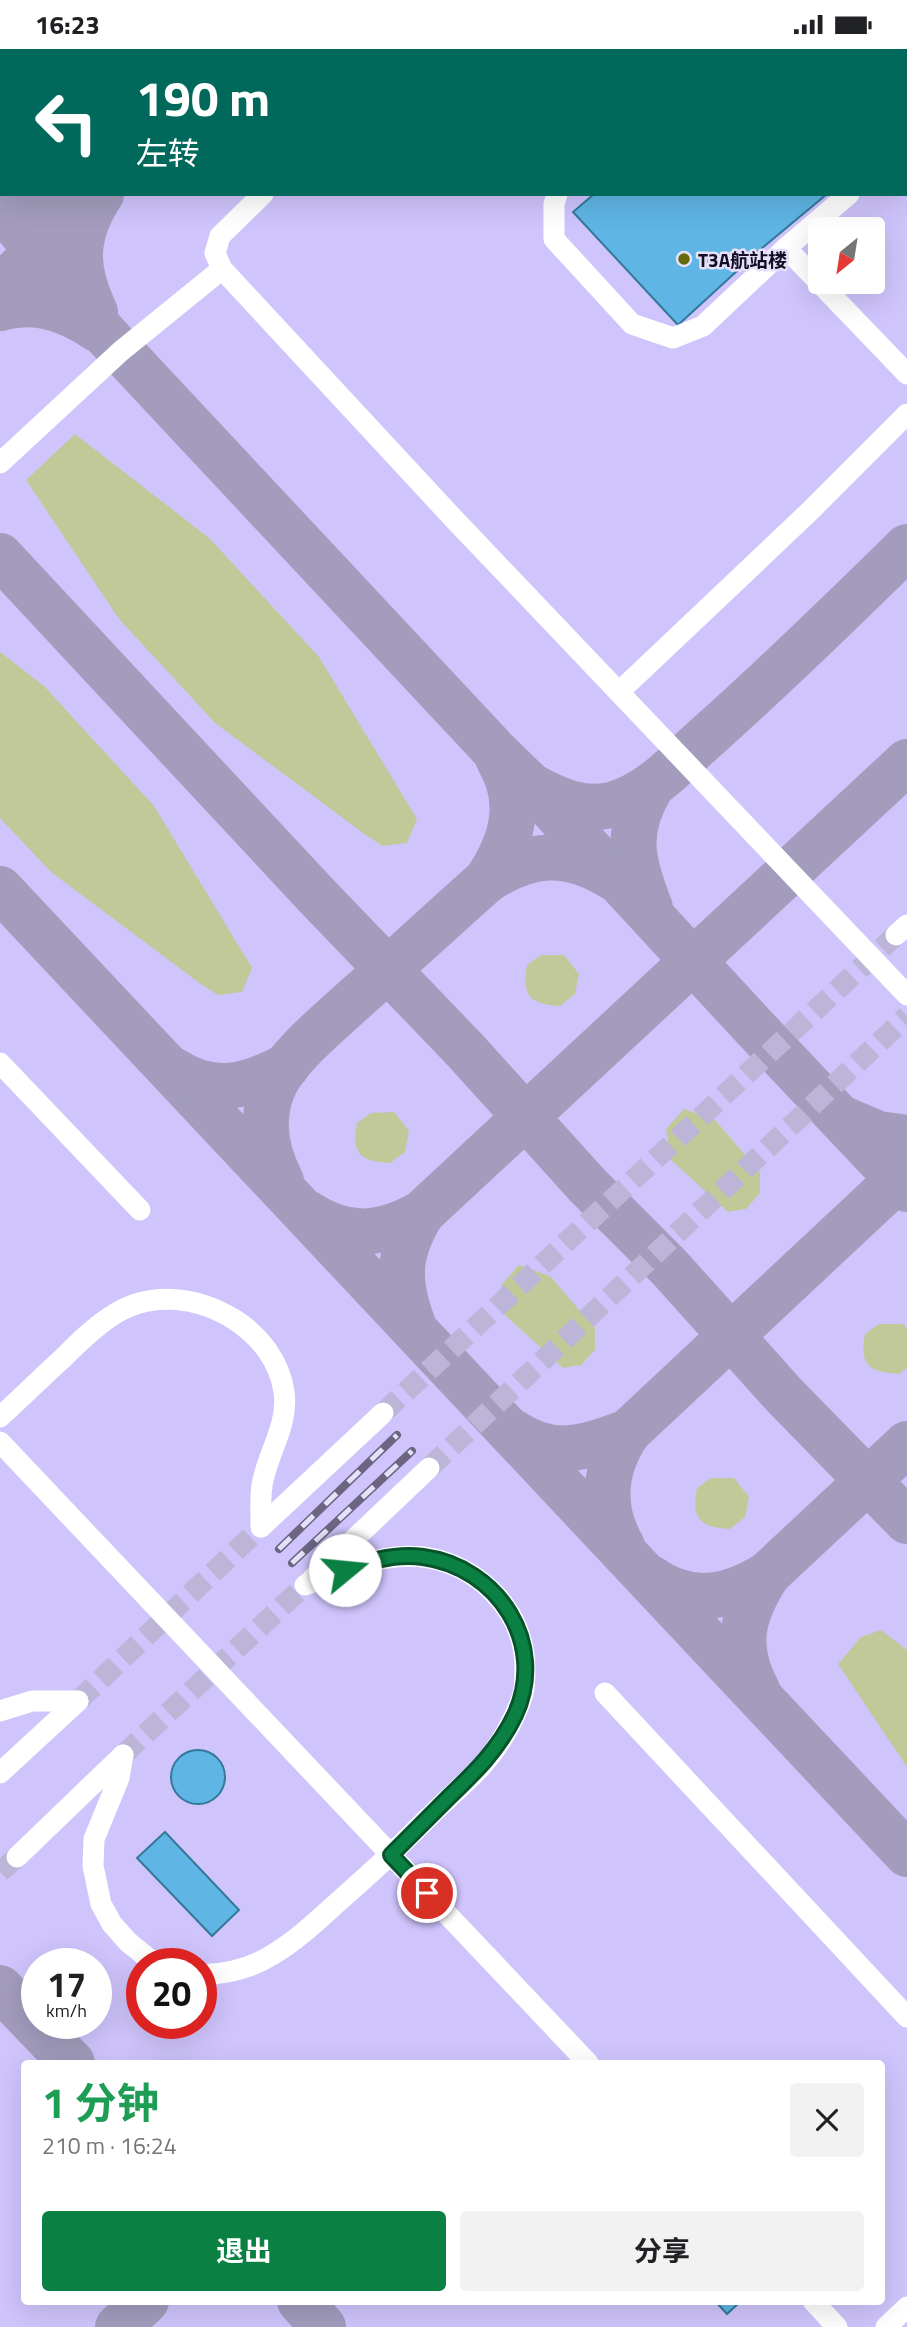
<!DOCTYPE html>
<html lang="zh">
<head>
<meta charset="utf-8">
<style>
	:root { --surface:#fff; --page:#f2f2f2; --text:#202124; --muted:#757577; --accent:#0b8043 }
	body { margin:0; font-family:"Titillium Web","Noto Sans SC",sans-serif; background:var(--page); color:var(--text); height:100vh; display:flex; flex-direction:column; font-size:26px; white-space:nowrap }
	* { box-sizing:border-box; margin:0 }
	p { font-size:23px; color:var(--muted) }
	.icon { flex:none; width:38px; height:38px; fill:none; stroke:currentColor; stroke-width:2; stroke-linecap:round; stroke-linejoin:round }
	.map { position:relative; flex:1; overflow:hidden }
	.panel { position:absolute; left:21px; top:2011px; width:864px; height:245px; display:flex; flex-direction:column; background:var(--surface); border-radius:7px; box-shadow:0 7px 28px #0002 }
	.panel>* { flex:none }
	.hud { position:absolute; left:0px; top:0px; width:908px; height:147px; box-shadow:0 7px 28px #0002; background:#00695c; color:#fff; overflow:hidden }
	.needle { width:46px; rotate:210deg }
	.fabs { position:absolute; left:808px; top:168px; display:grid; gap:14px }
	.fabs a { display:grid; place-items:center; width:77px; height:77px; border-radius:7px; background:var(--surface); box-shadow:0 7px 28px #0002; font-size:35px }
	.speed { position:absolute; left:21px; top:1899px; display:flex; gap:14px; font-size:35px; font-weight:700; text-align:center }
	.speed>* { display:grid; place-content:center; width:91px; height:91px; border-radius:50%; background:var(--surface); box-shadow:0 7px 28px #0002; line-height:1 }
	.speed small { font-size:18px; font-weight:400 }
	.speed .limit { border:10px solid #d22; background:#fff; color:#111 }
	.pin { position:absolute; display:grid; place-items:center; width:60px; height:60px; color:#fff; margin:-30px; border:4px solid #fff; border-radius:50%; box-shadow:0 2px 7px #0007 }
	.me { position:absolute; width:77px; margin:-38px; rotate:73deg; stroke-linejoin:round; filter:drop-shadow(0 0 5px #0008) }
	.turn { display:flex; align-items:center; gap:24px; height:147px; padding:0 21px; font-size:32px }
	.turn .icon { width:91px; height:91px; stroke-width:2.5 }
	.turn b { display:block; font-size:49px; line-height:60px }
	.round { display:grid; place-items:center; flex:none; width:74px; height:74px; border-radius:7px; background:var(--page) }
	.overview { display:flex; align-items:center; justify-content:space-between; height:119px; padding:0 21px }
	h1 { font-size:42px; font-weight:700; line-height:52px; color:#1e9e55 }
	.cta { display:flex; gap:14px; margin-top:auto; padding:14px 21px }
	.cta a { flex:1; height:80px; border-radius:7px; background:var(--accent); color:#fff; font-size:28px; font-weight:700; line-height:80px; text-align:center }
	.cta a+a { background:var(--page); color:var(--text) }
	.status { display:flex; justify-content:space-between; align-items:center; height:49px; padding:0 35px; background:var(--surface); direction:ltr }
	.status svg { height:19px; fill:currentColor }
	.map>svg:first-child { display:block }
	.built { fill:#cfc4fc; fill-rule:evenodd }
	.green { fill:#c2c999 }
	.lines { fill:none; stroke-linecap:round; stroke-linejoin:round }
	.taxiway { stroke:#a39cbd; stroke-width:46 }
	.building { fill:#5fb5e4; stroke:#34789c; stroke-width:2 }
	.minor-tunnel { stroke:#bcb5d8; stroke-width:21; stroke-dasharray:21 10; stroke-linecap:butt }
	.minor { stroke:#fff; stroke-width:21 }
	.rail-casing { stroke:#6c6582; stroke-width:8 }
	.rail { stroke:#e6e1fb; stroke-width:5; stroke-dasharray:16; stroke-linecap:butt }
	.route-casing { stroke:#07532c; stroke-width:18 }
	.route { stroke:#0b8043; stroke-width:12 }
	.poi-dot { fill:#646b0f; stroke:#e6e1fb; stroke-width:2.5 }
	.labels { text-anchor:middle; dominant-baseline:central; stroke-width:5; stroke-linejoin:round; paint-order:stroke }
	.poi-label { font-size:19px; font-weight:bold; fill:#140e24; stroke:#e6e1fb; text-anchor:start }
</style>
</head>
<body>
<div class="status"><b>16:23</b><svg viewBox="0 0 49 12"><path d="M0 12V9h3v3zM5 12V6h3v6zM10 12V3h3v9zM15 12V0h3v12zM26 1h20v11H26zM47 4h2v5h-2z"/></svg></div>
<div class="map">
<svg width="907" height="2278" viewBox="0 0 907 2278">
	<rect width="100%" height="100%" fill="#dad2f8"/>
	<path class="built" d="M0,0H907V2278H0ZM2,2H906V145H2ZM821,180H873V233H821ZM37,1914H96V1974H37ZM142,1914H201V1974H142ZM24,2014H882V2252H24Z"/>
	<g class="green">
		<polygon points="75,385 209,489 319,608 417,770 407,794 383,797 367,787 215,674 119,570 26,431"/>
		<polygon points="0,603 44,637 154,757 252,919 242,943 218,946 202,936 51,823 0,769"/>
		<path d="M541,906H564L579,925L575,945L560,957C530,955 521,947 527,916Z"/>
		<polygon points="684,1060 715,1071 760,1123 760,1144 746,1160 728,1163 671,1111 666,1080"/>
		<path d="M394,1063L409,1082L405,1103L390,1114C360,1112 351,1105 357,1074L371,1064Z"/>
		<polygon points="519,1216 550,1227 595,1279 595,1301 581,1316 563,1319 506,1267 501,1236"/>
		<path d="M879,1275H903L907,1280V1319L899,1325C869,1323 859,1316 865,1285Z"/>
		<path d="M711,1429H734L749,1448L745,1468L730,1480C700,1478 691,1471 697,1439Z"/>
		<polygon points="881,1581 907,1601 907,1718 838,1615 861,1588"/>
	</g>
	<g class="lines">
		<g class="taxiway">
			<polyline points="251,2 253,0"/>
			<path d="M17,145C40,153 63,152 85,145"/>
			<polyline points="0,157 105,285 495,702 532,738 753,977 907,1140"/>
			<polyline points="0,238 60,181"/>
			<path d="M0,259C36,249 67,260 97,280"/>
			<path d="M95,263C74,220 74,186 101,145"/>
			<polyline points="0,507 316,846 465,1001 588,1137 669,1218 784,1346 907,1472"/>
			<path d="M535,739C559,752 583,762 611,756C651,746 680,711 710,685C777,625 842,562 907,498"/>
			<path d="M487,831C507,800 520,768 508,731C505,722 500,715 497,706"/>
			<polyline points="0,840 907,1805"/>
			<path d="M650,859C632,813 624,783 651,738"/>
			<path d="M173,1021C213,1047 247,1038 287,1017"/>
			<polyline points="843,1070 878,1085 907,1089"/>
			<path d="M281,1132C266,1103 260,1070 273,1039C286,1008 331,972 356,949C400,910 443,870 487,831C530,803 567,800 612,828"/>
			<path d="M307,1164C346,1190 382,1187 422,1164L907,713"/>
			<path d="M415,1281C397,1236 396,1206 422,1164"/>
			<path d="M513,1383C554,1411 586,1398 628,1383"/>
			<path d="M622,1497C600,1459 604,1419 628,1383L907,1122"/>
			<path d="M649,1528C690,1557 728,1550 768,1525L907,1395"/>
			<path d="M758,1643C734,1599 741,1566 768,1525"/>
			<polyline points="0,1939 72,2014"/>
			<polyline points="300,2252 323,2278"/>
			<polyline points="118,2278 146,2252"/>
		</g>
	</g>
	<g class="building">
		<polygon points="767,0 907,0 907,84 906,2 764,2"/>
		<polygon points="594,145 827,145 761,200 678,276 573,163"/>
		<circle cx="198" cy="1728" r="27"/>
		<polygon points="165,1783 239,1861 212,1887 137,1809"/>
		<polygon points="715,2252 741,2252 727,2265"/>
	</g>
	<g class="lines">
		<g class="minor-tunnel">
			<polyline points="383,1364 896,886"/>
			<polyline points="429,1419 907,967"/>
			<polyline points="78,1652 261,1478"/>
			<polyline points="123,1706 305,1536"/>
			<polyline points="0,1823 17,1808"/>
		</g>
		<g class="minor">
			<polyline points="703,0 706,2"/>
			<polyline points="411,2 413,0"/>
			<polyline points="906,99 907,99"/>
			<polyline points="263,145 220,187 215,204 222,220 453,469 907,946"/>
			<polyline points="557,145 554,155 554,190 632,275 673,289 703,277 786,199 849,145"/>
			<polyline points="786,199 907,325"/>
			<polyline points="0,414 121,302 222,220"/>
			<polyline points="619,643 808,464 907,365"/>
			<polyline points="896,886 907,876"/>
			<polyline points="0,1014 140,1161"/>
			<path d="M0,1368C21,1349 41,1329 62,1310C77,1295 92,1280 110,1268C149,1241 197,1247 235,1271C260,1287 280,1313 284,1343C289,1376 267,1405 262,1436C260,1449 261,1464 261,1478"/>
			<polyline points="0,1393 588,2014"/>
			<polyline points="261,1478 383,1364"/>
			<polyline points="312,1530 429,1419"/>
			<polyline points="605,1644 907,1968"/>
			<polyline points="0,1662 32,1652 78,1652"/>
			<polyline points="123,1706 119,1729 94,1790 93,1817 101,1855 112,1875 128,1893 149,1910 161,1914"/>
			<polyline points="0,1724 78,1652"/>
			<polyline points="17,1808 123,1706"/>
			<path d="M201,1926C227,1925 250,1920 272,1906C296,1892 317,1872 338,1853C370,1825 401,1796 431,1766C447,1750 465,1735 481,1718C499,1698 515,1671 523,1645C525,1637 525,1627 525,1619C525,1562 478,1515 423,1508C382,1503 342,1522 305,1536"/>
			<polyline points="813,2252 837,2278"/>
			<polyline points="886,2278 907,2258"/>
		</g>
		<g class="rail-casing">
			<g id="rail">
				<polyline points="279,1500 397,1386"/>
				<polyline points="292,1514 412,1402"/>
			</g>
		</g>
		<use href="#rail" class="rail"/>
	</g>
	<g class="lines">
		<g class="route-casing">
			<path id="route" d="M345,1521C368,1512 397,1504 423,1508C498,1518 548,1595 515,1666C499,1700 474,1724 448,1749C429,1768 410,1787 391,1806L427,1844"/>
		</g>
		<use href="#route" class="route"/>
	</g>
	<circle class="poi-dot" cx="684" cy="210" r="7"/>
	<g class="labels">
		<g class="poi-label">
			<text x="698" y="210">T3A航站楼</text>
		</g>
	</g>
</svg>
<div class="fabs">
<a><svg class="needle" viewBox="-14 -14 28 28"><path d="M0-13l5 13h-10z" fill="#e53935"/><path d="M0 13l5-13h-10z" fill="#757577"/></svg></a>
</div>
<div class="speed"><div>17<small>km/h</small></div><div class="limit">20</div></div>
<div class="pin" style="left:427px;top:1844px;background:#d93025"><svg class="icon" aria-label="arrive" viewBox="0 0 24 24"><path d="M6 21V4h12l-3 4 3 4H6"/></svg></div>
<svg class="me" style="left:345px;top:1521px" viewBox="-20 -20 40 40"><circle r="19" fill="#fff"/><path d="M0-13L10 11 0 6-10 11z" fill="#0b8043"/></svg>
<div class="hud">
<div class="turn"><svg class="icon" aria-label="left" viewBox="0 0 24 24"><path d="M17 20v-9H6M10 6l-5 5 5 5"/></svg><div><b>190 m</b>左转</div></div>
</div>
<section class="panel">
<div class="overview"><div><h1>1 分钟</h1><p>210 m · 16:24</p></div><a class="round"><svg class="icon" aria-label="close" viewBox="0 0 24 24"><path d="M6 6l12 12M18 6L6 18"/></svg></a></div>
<div class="cta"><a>退出</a><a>分享</a></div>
</section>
</div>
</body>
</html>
